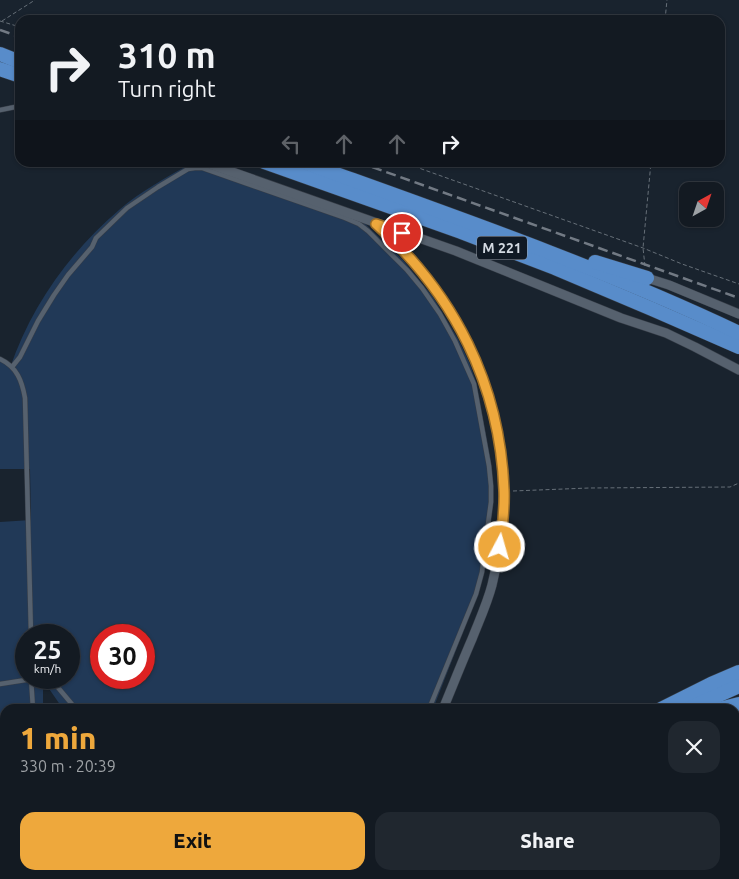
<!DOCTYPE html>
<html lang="en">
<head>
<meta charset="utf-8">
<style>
	:root { --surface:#131a22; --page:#20272f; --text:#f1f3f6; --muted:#9da1a5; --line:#323840; --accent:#eea83c }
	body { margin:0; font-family:Ubuntu,sans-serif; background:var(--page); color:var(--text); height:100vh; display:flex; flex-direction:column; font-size:19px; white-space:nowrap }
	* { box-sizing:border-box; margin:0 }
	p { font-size:16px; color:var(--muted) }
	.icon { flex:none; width:28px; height:28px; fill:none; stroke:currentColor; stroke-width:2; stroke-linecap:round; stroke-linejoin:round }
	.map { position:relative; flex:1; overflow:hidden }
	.side { position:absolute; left:0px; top:704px; width:740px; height:176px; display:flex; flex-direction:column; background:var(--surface); border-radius:15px 15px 0 0; box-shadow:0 1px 4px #0004,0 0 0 1px var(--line) }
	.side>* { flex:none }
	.guide { position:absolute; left:15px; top:15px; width:710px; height:152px; border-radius:15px; box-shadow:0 1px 4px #0004,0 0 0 1px var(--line); background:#131a22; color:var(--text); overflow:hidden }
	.needle { width:32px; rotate:40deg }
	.tools { position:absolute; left:679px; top:182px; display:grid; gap:10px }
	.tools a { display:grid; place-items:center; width:45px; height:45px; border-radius:10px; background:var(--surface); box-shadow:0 1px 4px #0004,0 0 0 1px var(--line); font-size:25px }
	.speed { position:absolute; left:15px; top:624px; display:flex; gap:10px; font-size:25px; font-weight:700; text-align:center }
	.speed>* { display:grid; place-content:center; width:65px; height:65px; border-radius:50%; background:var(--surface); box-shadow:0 1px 4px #0004,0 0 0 1px var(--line); line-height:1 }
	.speed small { font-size:12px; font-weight:400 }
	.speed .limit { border:8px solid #d22; background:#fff; color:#111 }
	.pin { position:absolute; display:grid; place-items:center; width:42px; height:42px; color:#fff; margin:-21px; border:2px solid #fff; border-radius:50%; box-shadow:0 1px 5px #0007 }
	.me { position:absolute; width:55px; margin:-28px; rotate:6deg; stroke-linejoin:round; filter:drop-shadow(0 0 4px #0008) }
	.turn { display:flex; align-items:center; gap:18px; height:105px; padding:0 20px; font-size:22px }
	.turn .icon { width:65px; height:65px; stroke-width:2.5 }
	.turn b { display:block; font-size:35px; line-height:42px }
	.lanes { display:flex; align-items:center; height:48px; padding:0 20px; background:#0003; justify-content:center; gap:25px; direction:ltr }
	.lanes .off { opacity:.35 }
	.round { display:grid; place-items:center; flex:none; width:52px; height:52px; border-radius:15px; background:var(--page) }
	.headline { display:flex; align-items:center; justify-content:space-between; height:85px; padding:0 20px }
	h1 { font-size:30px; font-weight:800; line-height:38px; color:var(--accent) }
	.cta { display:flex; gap:10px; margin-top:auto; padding:10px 20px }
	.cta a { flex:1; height:58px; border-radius:15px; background:var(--accent); color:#111; font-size:20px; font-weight:800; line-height:58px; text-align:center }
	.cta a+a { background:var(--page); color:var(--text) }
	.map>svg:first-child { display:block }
	.green { fill:#213957; fill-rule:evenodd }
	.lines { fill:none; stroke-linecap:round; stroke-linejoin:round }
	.taxiway { stroke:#464e59; stroke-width:21 }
	.service-casing { stroke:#363d47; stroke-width:5.5 }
	.minor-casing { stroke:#363d47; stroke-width:10 }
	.trunk-casing { stroke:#363d47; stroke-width:15 }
	.path { stroke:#666f78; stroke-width:1; stroke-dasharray:4 2.5; stroke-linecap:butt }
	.service { stroke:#56616e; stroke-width:4.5 }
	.minor { stroke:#56616e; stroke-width:9 }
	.trunk { stroke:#588cca; stroke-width:14 }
	.rail { stroke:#727a84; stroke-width:2.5; stroke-dasharray:10 5; stroke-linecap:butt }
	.route-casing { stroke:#9b6d27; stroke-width:12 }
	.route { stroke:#eea83c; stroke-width:9 }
	.labels { text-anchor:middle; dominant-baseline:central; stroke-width:5; stroke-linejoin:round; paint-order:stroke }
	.shield { fill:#101924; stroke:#989fa8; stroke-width:1 }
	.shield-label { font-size:14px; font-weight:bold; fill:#d3d9e1 }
</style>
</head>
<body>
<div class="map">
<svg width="739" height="879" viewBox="0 0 739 879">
	<rect width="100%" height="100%" fill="#19232e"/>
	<path class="green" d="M192,163H195L362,221L403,260L433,297L458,339L469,362L476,382L479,397L491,463L493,492L491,522L486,565L479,591L433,709H63L43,680V709H5V735L0,730V522L31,520L30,469H0V361L10,368C31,306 70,252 119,210C141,191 167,177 192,163ZM26,635H69V678H26ZM101,635H144V678H101Z"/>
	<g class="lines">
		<polyline class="taxiway" points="16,879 18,875"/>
		<g class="service-casing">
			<g id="service">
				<polyline points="0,110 20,106"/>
				<path d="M0,359C17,367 22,381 25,398L31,635"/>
				<polyline points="12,367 20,357 38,321 54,295 68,275 92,247 96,238 127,208 158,187 188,169 195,168 202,168 345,218 359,224 368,231 407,270 422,288 440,314 455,341 474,384 489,466 491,486 491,502 485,546 482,572 476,594 429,709"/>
				<polyline points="31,678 33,709"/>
				<polyline points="50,678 76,709"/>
				<polyline points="0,684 32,679"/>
				<polyline points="0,803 5,797"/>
				<polyline points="0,845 5,847"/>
				<polyline points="59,875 63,879"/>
				<polyline points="148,875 150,879"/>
			</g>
		</g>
		<g class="minor-casing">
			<g id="minor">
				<polyline points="204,162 456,251 621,318 666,333 695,347 739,370"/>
				<path d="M380,227C440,281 478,348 496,427C500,448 504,470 504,491C505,523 499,555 492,585C487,604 479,621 472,639C462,662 453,685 443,709"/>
				<polyline points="647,278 669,285 739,314"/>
				<polyline points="379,879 380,875"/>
			</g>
		</g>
		<g class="trunk-casing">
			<g id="trunk">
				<polyline points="0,54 20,62"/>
				<polyline points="0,69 20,76"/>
				<polyline points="264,162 461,232 555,268 652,309 739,347"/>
				<path d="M303,162C450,215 598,266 739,333"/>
				<polyline points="595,262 647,278"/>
				<polyline points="661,709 711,684 739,672"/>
				<polyline points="688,709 739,686"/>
				<polyline points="719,709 739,704"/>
				<polyline points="448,879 451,875"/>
				<polyline points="462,879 465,875"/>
			</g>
		</g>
		<g class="path">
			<polyline points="665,20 667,0"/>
			<polyline points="0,21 20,27"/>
			<polyline points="2,21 35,0"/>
			<polyline points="402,162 643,248 682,264 739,284"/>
			<polyline points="645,266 643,248 651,162"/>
			<polyline points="513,491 589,488 730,487 739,483"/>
			<polyline points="735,722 739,721"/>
		</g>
		<use href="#service" class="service"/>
		<use href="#minor" class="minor"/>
		<use href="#trunk" class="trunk"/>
		<g class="rail">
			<polyline points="0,30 20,37"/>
			<polyline points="358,162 739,298"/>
		</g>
	</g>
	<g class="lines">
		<g class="route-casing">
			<path id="route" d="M402,233L376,224C454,294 500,384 504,490C505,509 502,528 500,547"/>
		</g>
		<use href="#route" class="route"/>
	</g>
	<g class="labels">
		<rect class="shield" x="477" y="236.5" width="50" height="23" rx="4"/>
		<g class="shield-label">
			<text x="502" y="248">M 221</text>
		</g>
	</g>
</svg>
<div class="tools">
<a><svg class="needle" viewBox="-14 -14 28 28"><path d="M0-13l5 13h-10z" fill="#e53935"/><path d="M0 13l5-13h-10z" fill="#9da1a5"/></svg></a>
</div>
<div class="speed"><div>25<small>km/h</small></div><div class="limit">30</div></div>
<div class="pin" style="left:402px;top:233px;background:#d93025"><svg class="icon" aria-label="arrive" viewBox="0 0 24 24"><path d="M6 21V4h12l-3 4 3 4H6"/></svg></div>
<svg class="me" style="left:500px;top:547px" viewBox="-20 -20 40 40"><circle r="17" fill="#eea83c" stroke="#fff" stroke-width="3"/><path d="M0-11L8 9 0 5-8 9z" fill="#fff"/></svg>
<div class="guide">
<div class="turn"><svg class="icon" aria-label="right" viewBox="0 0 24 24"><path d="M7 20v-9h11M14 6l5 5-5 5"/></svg><div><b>310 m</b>Turn right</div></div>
<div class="lanes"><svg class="icon off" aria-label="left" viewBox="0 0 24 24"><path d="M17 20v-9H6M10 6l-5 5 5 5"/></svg><svg class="icon off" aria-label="ahead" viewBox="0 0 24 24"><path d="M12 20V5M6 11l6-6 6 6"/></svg><svg class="icon off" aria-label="ahead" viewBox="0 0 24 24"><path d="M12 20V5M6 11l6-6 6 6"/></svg><svg class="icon" aria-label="right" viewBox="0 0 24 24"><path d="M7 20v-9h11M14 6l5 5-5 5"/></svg></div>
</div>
<section class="side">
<div class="headline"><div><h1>1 min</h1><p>330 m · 20:39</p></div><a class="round"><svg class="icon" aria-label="close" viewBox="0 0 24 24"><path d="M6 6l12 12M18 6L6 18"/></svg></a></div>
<div class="cta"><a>Exit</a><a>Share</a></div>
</section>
</div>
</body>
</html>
